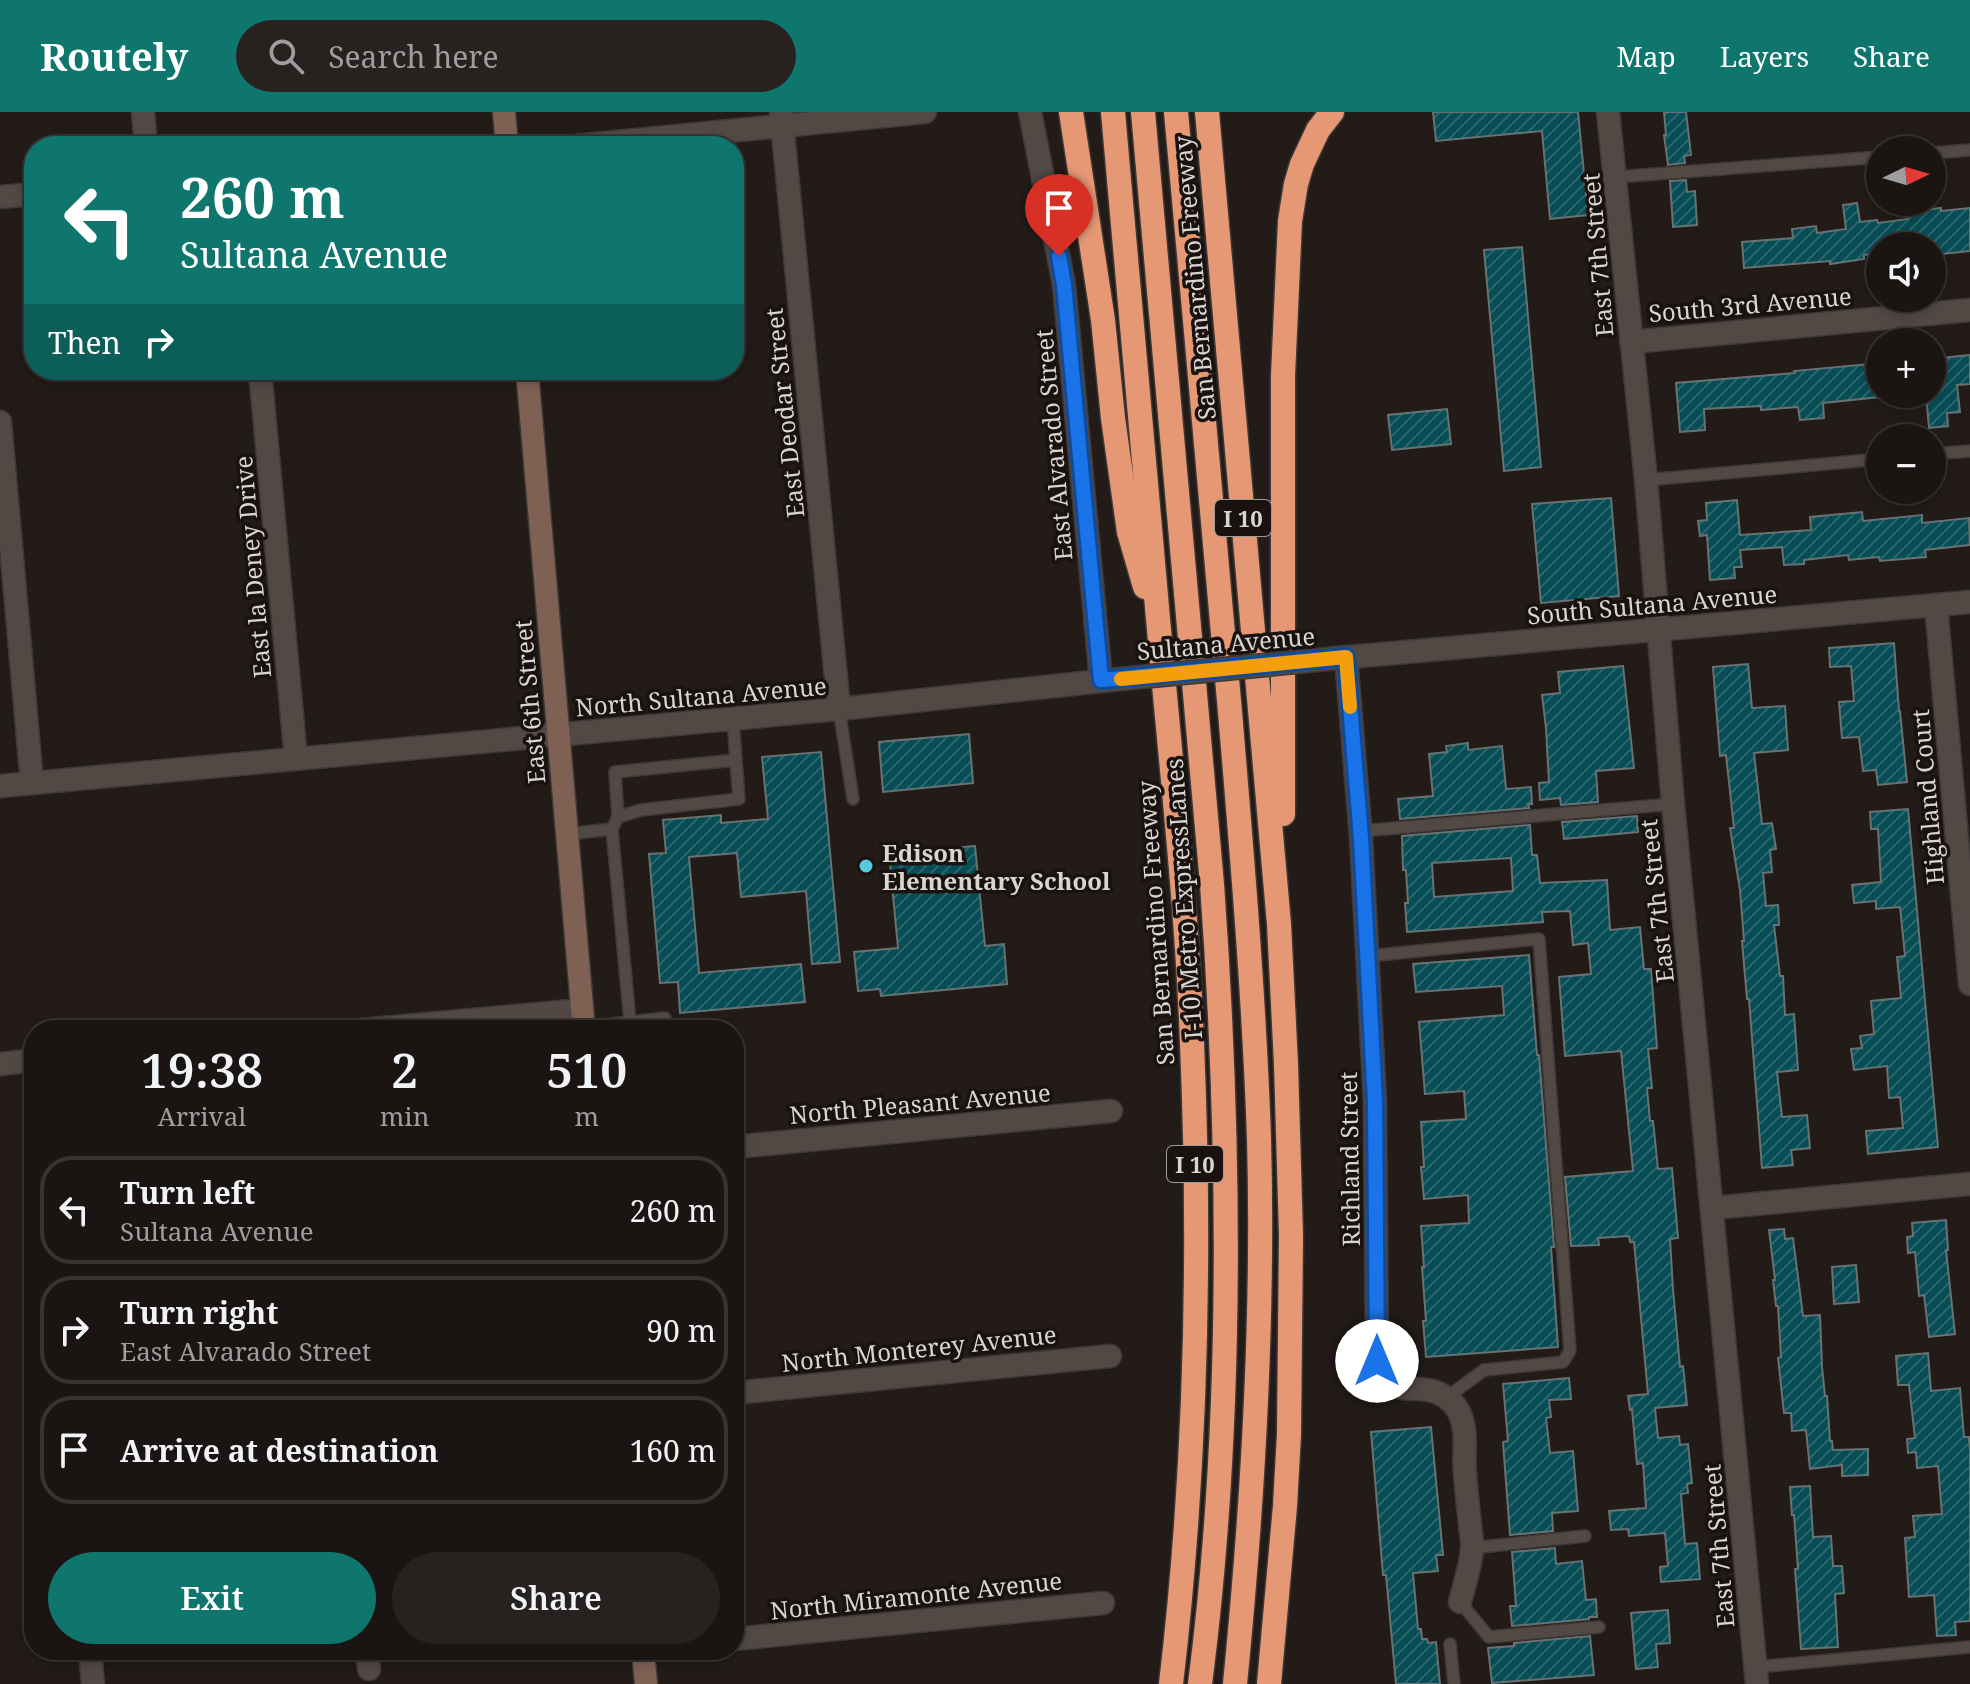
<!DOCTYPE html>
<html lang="en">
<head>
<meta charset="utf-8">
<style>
	:root { --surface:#1a1412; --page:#272120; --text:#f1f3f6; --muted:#9f9e9f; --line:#383332; --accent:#0f766e }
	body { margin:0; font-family:"Noto Serif",serif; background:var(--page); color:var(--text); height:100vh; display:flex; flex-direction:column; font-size:30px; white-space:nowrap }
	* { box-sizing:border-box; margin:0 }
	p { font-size:26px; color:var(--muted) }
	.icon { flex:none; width:44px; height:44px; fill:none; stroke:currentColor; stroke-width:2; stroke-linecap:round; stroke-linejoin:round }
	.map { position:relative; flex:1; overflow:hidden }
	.panel { position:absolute; left:24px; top:908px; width:720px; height:640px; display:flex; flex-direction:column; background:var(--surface); border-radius:32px; box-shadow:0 4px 12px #0003,0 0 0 2px var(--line) }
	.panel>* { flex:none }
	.top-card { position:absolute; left:24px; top:24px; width:720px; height:244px; border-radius:32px; box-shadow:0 4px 12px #0003,0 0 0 2px var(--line); background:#0f766e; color:#fff; overflow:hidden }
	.needle { width:52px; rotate:85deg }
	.buttons { position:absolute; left:1866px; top:24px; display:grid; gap:16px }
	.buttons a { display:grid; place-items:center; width:80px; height:80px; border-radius:50%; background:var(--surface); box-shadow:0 4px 12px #0003,0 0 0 2px var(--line); font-size:40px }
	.pin { position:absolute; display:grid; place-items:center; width:68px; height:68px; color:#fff; margin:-82px -34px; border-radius:50% 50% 50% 0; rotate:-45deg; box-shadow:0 0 8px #0007 }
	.pin .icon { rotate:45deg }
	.me { position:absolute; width:88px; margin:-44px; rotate:0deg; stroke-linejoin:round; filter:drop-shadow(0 0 6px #0008) }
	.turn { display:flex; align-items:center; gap:28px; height:168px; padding:0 24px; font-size:36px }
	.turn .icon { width:104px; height:104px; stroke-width:2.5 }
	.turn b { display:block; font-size:56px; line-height:68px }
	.then { display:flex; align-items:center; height:76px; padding:0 24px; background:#0003; gap:16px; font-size:30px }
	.eta { display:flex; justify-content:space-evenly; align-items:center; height:136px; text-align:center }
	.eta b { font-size:48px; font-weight:600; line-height:56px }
	.button { display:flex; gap:16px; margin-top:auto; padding:16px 24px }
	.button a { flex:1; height:92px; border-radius:48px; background:var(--accent); color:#fff; font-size:32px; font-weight:600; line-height:92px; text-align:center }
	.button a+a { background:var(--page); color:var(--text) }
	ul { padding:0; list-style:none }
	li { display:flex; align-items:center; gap:24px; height:108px; margin:0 16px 12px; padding:0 8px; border:4px solid var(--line); border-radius:32px }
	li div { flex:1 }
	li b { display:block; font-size:30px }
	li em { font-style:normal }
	header { display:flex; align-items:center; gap:48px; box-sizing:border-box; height:112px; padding:0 40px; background:var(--accent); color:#fff }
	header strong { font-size:38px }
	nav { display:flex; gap:44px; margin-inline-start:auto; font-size:28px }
	.search { width:560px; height:72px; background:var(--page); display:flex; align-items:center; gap:20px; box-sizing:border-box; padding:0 28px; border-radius:44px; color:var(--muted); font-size:30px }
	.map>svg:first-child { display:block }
	.building { fill:url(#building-hatch); stroke:#677274; stroke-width:2; fill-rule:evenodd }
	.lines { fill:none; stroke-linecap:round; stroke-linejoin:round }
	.service-casing { stroke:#3d3836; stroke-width:14 }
	.minor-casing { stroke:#3d3836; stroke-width:25 }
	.tertiary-casing { stroke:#3d3836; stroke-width:25 }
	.secondary-casing { stroke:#3d3836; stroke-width:25 }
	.motorway-casing { stroke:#3d3836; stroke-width:27 }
	.service { stroke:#524945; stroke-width:11 }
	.minor { stroke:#524945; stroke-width:22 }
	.tertiary { stroke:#524945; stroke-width:22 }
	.secondary { stroke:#7e6153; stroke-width:22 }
	.motorway { stroke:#e69875; stroke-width:24 }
	.tertiary-bridge-casing { stroke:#3d3836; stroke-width:25; stroke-linecap:butt }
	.tertiary-bridge { stroke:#524945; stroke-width:22 }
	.route-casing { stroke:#114b97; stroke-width:20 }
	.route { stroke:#1a73e8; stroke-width:14 }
	.slow { stroke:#f59e0b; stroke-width:14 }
	.poi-dot { fill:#53cbdb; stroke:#19120f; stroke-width:3 }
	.labels { text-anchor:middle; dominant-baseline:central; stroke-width:7; stroke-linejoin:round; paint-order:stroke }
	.shield { fill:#19120f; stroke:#a09a98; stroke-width:2 }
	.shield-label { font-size:22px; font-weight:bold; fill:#dad5d3 }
	.street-label { font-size:24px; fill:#dad5d3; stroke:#19120f }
	.poi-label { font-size:24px; font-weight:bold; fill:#dad5d3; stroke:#19120f; text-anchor:start }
</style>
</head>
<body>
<header>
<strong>Routely</strong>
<div class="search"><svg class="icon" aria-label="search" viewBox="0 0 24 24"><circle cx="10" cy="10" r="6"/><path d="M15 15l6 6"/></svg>Search here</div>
<nav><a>Map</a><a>Layers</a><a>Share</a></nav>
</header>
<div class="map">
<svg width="1970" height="1572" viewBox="0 0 1970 1572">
	<defs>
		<pattern id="building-hatch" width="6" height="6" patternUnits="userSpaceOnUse" patternTransform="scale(2)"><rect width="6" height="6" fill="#074d55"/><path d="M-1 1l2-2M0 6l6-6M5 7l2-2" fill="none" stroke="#2b666d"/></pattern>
	</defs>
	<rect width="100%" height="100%" fill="#221b18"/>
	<g class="building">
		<polygon points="1433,0 1578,0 1588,103 1550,107 1542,19 1436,29"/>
		<polygon points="1664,0 1686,0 1691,43 1684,44 1685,51 1668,53 1664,23 1666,23"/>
		<polygon points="1686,68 1687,80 1695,79 1697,113 1673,115 1670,69"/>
		<polygon points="1857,91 1860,110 1877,108 1878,111 1908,107 1908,100 1941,96 1941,99 1970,96 1970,139 1932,143 1932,134 1880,134 1880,141 1864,143 1864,147 1830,152 1830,149 1744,156 1742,130 1793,126 1792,117 1816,114 1817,121 1846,117 1843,93"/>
		<polygon points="1522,135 1541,355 1504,359 1484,138"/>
		<polygon points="1970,243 1970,272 1957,273 1960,300 1947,301 1948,314 1929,316 1926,282 1932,282 1932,247"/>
		<polygon points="1880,251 1880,285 1823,291 1824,306 1800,308 1798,295 1761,298 1761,294 1704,297 1705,318 1680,320 1676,271 1795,261 1794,259"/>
		<polygon points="1447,297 1451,332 1392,338 1388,303"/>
		<polygon points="1611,386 1619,484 1541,491 1532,392"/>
		<polygon points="1737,388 1740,423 1811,418 1810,405 1862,400 1863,409 1922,403 1922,411 1969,406 1970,433 1925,438 1926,445 1880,449 1879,445 1849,448 1848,443 1804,448 1804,452 1784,453 1782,435 1740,438 1742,455 1734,455 1735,466 1710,468 1707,423 1700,424 1698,409 1707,408 1706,391"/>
		<polygon points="1894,531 1899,599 1900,599 1907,670 1878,673 1876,658 1863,659 1859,625 1842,626 1839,590 1854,589 1851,554 1830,555 1829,536"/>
		<polygon points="1748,552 1752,596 1785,594 1788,638 1754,641 1762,712 1772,711 1776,737 1770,738 1772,760 1763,761 1766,794 1778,793 1779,813 1774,813 1780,864 1783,864 1785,903 1794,902 1798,958 1777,960 1782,1005 1807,1003 1810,1036 1791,1038 1793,1053 1762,1056 1749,887 1747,887 1742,829 1744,829 1740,778 1730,716 1734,716 1726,643 1720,644 1713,555"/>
		<polygon points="1623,554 1634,656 1596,659 1598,690 1561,693 1560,686 1540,688 1539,671 1549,670 1546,616 1542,583 1560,581 1558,560"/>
		<polygon points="969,622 973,671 883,680 879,630"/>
		<polygon points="1468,631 1468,638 1502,634 1506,677 1531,675 1532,692 1528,692 1529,696 1400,707 1398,687 1433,684 1429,642 1447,640 1446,634"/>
		<polygon points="821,640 840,850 812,852 806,779 741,785 737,741 689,745 699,861 801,852 805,890 680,901 678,870 660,871 649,742 666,741 663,708 721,703 721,711 768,707 762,645"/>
		<polygon points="1908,697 1938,1035 1868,1042 1866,1019 1903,1016 1900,985 1889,986 1887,954 1854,958 1851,937 1862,936 1860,924 1874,922 1871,889 1901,886 1897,845 1905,844 1900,795 1876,797 1876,789 1854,791 1852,773 1881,770 1878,717 1871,717 1870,700"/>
		<polygon points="1637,704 1638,720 1564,727 1562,710"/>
		<path d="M1530,713L1532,743H1537L1540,771L1607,768L1610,818L1640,815L1644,857H1651L1657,936L1648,937L1652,976H1647L1650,1009H1653L1658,1057L1672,1056L1678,1126L1670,1127L1673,1177L1680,1255L1683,1254L1687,1293L1655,1296L1658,1326L1679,1324L1680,1333L1688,1332L1692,1371L1687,1372L1688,1381L1681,1382L1685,1432L1697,1431L1700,1467L1661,1470L1660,1455L1668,1454L1665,1421L1629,1424L1628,1417L1611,1418L1609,1399L1646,1396L1643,1351L1637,1352L1632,1297L1630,1298L1628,1284L1648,1282L1634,1130H1630L1629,1124L1598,1126L1599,1133L1571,1134L1565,1065L1633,1059L1621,939L1565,944L1559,865L1591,862L1588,831L1573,833L1570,799L1542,800L1543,810L1407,820L1405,791H1408L1406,758H1403L1402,724ZM1511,746L1513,779L1434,785L1432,751Z"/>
		<polygon points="975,734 985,834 1004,832 1007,872 881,884 880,877 858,879 854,840 898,836 889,741"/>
		<polygon points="1529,843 1537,943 1539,943 1554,1135 1551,1135 1558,1235 1426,1245 1423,1209 1426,1209 1422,1155 1424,1155 1421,1114 1469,1111 1468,1083 1424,1087 1421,1055 1424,1055 1421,1010 1466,1007 1464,979 1425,982 1419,910 1504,903 1502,874 1416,880 1413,852"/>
		<polygon points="1946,1108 1948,1138 1946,1138 1955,1222 1929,1225 1924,1183 1919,1184 1915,1140 1908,1141 1907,1125 1913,1124 1912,1111"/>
		<polygon points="1784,1117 1785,1127 1793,1126 1803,1204 1820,1203 1822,1255 1825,1284 1827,1284 1830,1329 1832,1329 1833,1338 1868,1337 1868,1363 1842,1364 1842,1353 1810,1357 1806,1318 1792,1319 1791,1301 1784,1301 1778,1246 1781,1245 1778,1194 1776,1194 1773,1168 1775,1168 1769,1118"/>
		<polygon points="1856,1153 1859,1190 1834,1192 1832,1155"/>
		<polygon points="1928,1241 1931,1279 1960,1276 1964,1325 1969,1325 1970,1339 1970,1509 1955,1510 1956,1523 1937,1524 1934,1483 1909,1485 1905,1426 1915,1425 1913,1404 1942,1402 1938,1354 1917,1356 1916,1340 1908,1341 1907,1327 1915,1326 1909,1273 1898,1273 1896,1244"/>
		<polygon points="1569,1266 1571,1287 1549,1288 1551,1305 1546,1306 1550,1341 1573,1339 1578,1399 1552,1401 1553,1419 1510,1423 1503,1330 1508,1329 1503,1272"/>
		<polygon points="1431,1315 1443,1443 1436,1443 1438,1459 1413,1461 1418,1517 1421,1517 1422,1527 1427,1527 1428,1531 1436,1530 1440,1572 1396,1572 1386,1463 1383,1463 1371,1320"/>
		<polygon points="1810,1374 1813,1425 1831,1424 1833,1454 1842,1454 1844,1481 1835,1482 1838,1535 1801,1537 1795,1457 1798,1457 1794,1403 1792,1403 1790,1375"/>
		<polygon points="1555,1436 1556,1452 1582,1449 1586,1488 1596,1487 1597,1505 1589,1505 1589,1507 1512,1514 1510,1494 1516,1494 1512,1440"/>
		<polygon points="1668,1498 1670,1531 1656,1532 1658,1555 1636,1557 1631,1501"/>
		<polygon points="1590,1524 1594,1563 1492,1571 1488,1536 1514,1534 1514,1531"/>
	</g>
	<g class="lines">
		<g class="service-casing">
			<g id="service">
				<polyline points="1932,41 1970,38"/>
				<polyline points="1616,65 1880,45"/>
				<polyline points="1932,342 1970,339"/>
				<polyline points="1646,368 1880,347"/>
				<polyline points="839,597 853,687"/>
				<polyline points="618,705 641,698 739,687 736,648"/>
				<polyline points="612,717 630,910"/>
				<polyline points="1361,719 1673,692"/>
				<polyline points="567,722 612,717 618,705 615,660 736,648 733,607"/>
				<polyline points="1368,844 1539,827 1570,1239 1563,1250 1484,1258 1446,1286"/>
				<polyline points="584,915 665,906"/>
				<polyline points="1472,1436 1585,1424"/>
				<polyline points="1460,1490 1489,1525 1599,1515"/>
				<polyline points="1450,1532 1454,1572"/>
				<polyline points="1756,1555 1970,1535"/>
			</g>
		</g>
		<g class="minor-casing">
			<g id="minor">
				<polyline points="143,0 146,34"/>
				<polyline points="781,0 839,597"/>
				<polyline points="1030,0 1064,173 1101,568"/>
				<polyline points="575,34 925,0"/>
				<polyline points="0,85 34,82"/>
				<polyline points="1631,230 1970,198"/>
				<polyline points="260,258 296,647"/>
				<polyline points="0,310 32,671"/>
				<polyline points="1936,493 1970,872"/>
				<path d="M1346,545L1361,726L1375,989L1377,1249C1390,1294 1419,1265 1447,1286C1455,1292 1461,1301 1463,1312C1467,1328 1463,1345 1465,1361C1466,1378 1468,1394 1470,1411C1470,1419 1473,1428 1472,1436C1471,1454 1464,1473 1460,1490"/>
				<polyline points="361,918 582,898"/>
				<polyline points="0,952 34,948"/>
				<polyline points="734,1035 1111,999"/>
				<polyline points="1712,1096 1970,1072"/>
				<polyline points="734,1281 1110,1244"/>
				<polyline points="734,1527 1103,1491"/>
				<polyline points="90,1538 93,1572"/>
				<polyline points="367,1538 369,1557"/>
			</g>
		</g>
		<g class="tertiary-casing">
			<g id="tertiary">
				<polyline points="1608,0 1646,368 1673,692 1757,1572"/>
				<polyline points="1338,546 1970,490"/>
				<polyline points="0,674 839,597 1120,567"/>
			</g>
		</g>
		<g class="secondary-casing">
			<g id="secondary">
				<polyline points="504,0 507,34"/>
				<polyline points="527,258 584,918"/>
				<polyline points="643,1538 646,1572"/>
			</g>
		</g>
		<g class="motorway-casing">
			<g id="motorway">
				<polyline points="1071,0 1103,208 1113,306 1129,420 1145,475"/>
				<path d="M1113,0C1129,176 1144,353 1160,529C1172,663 1187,797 1192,931C1201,1144 1196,1360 1171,1572"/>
				<path d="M1143,0L1212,772C1231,1036 1234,1309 1200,1572"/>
				<path d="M1176,0C1194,200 1213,400 1230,600C1242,742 1254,884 1259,1026C1264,1208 1253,1391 1235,1572"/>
				<polyline points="1207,0 1279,812 1286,952 1291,1123 1289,1322 1285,1394 1269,1572"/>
				<polyline points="1283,702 1283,264 1290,109 1296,72 1302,52 1318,18 1332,0"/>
			</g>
		</g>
		<use href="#service" class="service"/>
		<use href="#minor" class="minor"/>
		<use href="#tertiary" class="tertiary"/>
		<use href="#secondary" class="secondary"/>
		<use href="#motorway" class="motorway"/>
		<g class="tertiary-bridge-casing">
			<polyline id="tertiary-bridge" points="1120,567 1338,546"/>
		</g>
		<use href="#tertiary-bridge" class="tertiary-bridge"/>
	</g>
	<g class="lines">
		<g class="route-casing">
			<polyline id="route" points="1059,144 1064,173 1101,568 1346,545 1361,726 1375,989 1377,1249"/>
		</g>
		<use href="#route" class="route"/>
		<polyline class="slow" points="1121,567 1346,545 1350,595"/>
	</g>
	<circle class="poi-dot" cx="866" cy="754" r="8"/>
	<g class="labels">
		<g class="shield">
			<rect x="1215" y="388" width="56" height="36" rx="6"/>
			<rect x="1167" y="1034" width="56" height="36" rx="6"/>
		</g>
		<g class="shield-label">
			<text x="1243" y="406">I 10</text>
			<text x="1195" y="1052">I 10</text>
		</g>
		<g class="street-label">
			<text transform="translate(1597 143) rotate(-95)">East 7th Street</text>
			<text transform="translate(1194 166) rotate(-95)">San Bernardino Freeway</text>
			<text transform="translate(1750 192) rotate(-5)">South 3rd Avenue</text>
			<text transform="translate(784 301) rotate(-96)">East Deodar Street</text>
			<text transform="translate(1053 333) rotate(-95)">East Alvarado Street</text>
			<text transform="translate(252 455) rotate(-95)">East la Deney Drive</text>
			<text transform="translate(1652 492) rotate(-5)">South Sultana Avenue</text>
			<text transform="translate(1226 531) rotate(-5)">Sultana Avenue</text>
			<text transform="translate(701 584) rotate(-5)">North Sultana Avenue</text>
			<text transform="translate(529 590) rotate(-95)">East 6th Street</text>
			<text transform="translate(1927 685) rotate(-95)">Highland Court</text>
			<text transform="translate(1183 787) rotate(-94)">I-10 Metro ExpressLanes</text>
			<text transform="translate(1656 789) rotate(-96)">East 7th Street</text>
			<text transform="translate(1155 811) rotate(-94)">San Bernardino Freeway</text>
			<text transform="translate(920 991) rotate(-5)">North Pleasant Avenue</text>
			<text transform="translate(1349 1047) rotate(-91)">Richland Street</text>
			<text transform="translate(919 1236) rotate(-6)">North Monterey Avenue</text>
			<text transform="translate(1718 1434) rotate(-95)">East 7th Street</text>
			<text transform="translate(916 1483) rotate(-6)">North Miramonte Avenue</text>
		</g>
		<g class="poi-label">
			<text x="882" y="740">Edison<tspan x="882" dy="28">Elementary School</tspan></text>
		</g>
	</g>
</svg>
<div class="buttons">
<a><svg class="needle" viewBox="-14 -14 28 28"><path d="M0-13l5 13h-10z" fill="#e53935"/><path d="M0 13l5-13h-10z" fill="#9f9e9f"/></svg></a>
<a><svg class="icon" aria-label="sound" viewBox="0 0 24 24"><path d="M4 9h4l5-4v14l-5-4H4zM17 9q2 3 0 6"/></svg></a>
<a>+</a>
<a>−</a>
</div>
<div class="pin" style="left:1059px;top:144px;background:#d93025"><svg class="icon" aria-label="arrive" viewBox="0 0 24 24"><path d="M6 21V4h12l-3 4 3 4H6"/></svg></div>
<svg class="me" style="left:1377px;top:1249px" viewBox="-20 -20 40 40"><circle r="19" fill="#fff"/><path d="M0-13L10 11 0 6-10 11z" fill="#1a73e8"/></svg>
<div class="top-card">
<div class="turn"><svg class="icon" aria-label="left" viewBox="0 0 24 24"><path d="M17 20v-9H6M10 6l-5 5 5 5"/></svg><div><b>260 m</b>Sultana Avenue</div></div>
<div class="then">Then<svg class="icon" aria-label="right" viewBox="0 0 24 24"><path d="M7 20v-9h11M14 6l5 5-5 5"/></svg></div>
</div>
<section class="panel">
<div class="eta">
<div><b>19:38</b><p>Arrival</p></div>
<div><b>2</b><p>min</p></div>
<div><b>510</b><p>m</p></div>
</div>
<ul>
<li><svg class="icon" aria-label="left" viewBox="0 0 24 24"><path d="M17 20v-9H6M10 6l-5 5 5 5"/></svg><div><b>Turn left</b><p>Sultana Avenue</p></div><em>260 m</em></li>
<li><svg class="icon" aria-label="right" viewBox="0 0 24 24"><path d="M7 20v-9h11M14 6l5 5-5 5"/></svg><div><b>Turn right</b><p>East Alvarado Street</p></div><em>90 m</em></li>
<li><svg class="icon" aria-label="arrive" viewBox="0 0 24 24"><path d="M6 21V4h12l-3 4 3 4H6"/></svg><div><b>Arrive at destination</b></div><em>160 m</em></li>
</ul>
<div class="button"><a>Exit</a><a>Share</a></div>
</section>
</div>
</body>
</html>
